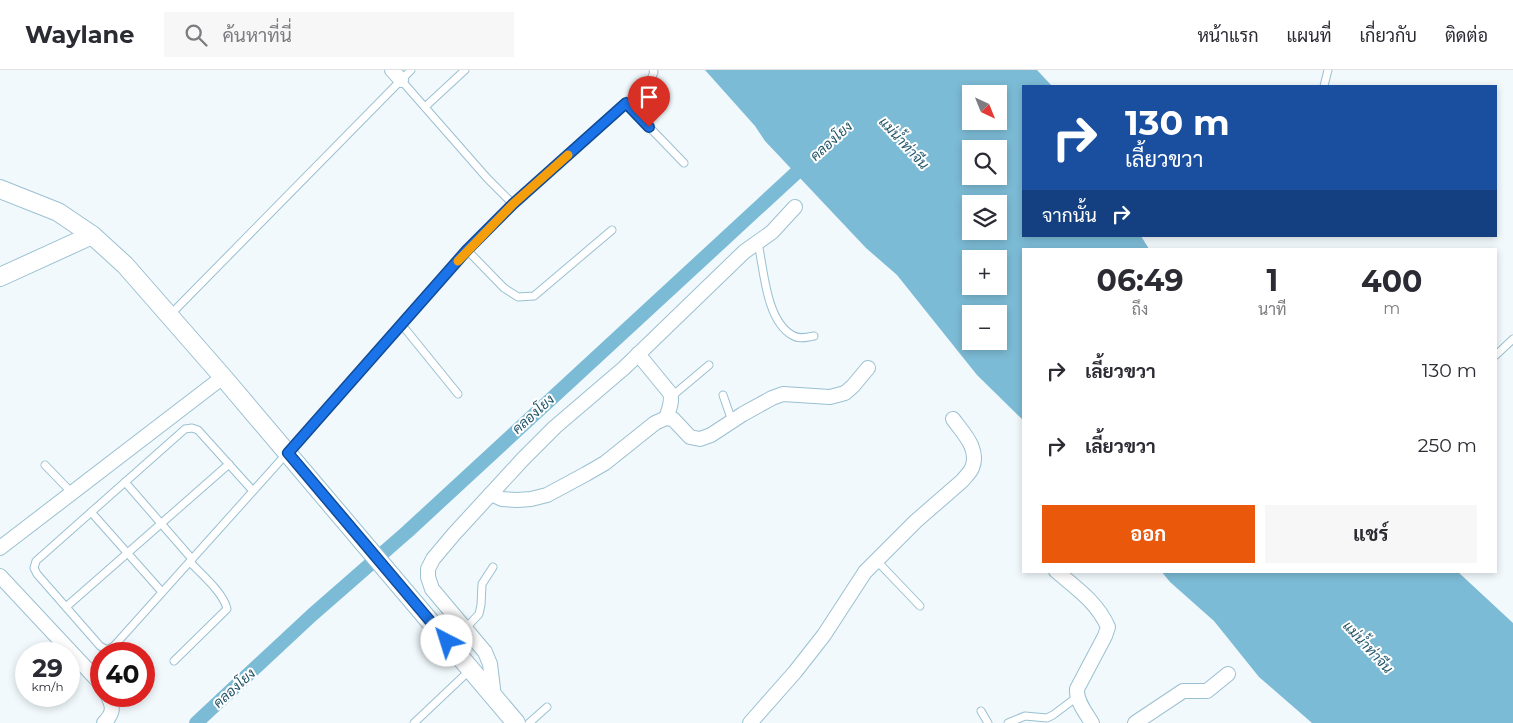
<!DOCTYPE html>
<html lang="th">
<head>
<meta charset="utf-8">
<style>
	:root { --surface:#fff; --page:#f7f7f7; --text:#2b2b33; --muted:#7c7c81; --line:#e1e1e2; --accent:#ea580c }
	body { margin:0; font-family:Montserrat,Sarabun,sans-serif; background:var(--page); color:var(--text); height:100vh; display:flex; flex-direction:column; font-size:19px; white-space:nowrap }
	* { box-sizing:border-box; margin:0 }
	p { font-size:16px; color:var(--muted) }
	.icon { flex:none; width:28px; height:28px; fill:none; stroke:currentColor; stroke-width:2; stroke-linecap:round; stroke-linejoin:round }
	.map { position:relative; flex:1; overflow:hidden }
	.panel { position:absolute; left:1022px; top:178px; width:475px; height:325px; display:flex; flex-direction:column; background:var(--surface); border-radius:0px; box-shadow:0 2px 8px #0003 }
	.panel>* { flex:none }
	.top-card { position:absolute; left:1022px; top:15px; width:475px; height:152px; border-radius:0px; box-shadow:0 2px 8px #0003; background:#1a4fa0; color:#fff; overflow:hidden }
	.needle { width:32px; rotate:137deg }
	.buttons { position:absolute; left:962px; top:15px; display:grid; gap:10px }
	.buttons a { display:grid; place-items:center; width:45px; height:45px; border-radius:0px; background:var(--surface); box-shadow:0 2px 8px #0003; font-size:25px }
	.speed { position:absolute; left:15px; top:572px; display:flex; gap:10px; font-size:25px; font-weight:700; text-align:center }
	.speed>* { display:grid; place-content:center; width:65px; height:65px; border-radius:50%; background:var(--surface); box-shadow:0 2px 8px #0003; line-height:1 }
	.speed small { font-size:12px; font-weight:400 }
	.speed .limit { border:8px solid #d22; background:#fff; color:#111 }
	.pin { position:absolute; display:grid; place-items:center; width:42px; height:42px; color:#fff; margin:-51px -21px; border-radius:50% 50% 50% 0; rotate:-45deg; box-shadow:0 0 5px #0007 }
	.pin .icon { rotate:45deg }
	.me { position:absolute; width:55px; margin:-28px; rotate:320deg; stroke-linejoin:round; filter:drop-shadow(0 0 4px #0008) }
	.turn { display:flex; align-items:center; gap:18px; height:105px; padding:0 20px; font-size:22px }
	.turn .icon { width:65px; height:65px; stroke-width:2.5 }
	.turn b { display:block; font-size:35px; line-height:42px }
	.then { display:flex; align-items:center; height:48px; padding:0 20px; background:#0003; gap:10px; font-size:19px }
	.eta { display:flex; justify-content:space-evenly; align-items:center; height:85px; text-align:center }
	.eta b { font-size:30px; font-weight:700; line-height:35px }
	.button { display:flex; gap:10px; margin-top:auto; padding:10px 20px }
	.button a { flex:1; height:58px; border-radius:0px; background:var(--accent); color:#fff; font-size:20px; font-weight:700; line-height:58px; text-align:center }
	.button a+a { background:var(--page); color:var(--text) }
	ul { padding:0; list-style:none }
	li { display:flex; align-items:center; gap:15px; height:75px; padding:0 20px }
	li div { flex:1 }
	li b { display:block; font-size:19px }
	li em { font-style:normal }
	header { display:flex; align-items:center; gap:30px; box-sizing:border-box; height:70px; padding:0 25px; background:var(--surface); border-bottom:1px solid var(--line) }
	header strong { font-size:24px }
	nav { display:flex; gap:28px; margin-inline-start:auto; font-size:18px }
	.search { width:350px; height:45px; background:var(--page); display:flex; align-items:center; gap:12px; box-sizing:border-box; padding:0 18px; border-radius:0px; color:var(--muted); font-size:19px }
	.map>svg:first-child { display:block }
	.water { fill:#7cbbd5; fill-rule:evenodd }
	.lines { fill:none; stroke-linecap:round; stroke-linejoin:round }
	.canal { stroke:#7cbbd5; stroke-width:14 }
	.service-casing { stroke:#9ac0d1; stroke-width:9 }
	.minor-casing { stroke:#9ac0d1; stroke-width:16 }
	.tertiary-casing { stroke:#9ac0d1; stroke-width:20 }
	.service { stroke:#fff; stroke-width:7 }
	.minor { stroke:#fff; stroke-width:14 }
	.tertiary { stroke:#fff; stroke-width:18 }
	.route-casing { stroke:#114b97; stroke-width:12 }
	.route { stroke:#1a73e8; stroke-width:9 }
	.slow { stroke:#f59e0b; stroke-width:9 }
	.labels { text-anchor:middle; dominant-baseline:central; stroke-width:4; stroke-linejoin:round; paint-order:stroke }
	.water-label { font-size:14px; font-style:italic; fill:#245669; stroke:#fff }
</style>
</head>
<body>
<header>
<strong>Waylane</strong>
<div class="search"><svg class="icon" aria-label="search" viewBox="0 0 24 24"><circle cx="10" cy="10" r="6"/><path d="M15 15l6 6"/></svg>ค้นหาที่นี่</div>
<nav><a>หน้าแรก</a><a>แผนที่</a><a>เกี่ยวกับ</a><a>ติดต่อ</a></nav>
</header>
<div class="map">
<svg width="1513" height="653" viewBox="0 0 1513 653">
	<rect width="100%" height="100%" fill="#f1f9fd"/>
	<g class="water">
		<path d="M705,0H1037L1052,16H1024V166H1141L1149,179H1024V351L977,305L897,205L866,178L765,71L755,56ZM971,24H999V51H971ZM971,79H999V106H971ZM971,134H999V161H971ZM971,189H999V216H971ZM971,244H999V271H971Z"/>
		<polygon points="1161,501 1457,501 1513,553 1513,653 1312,653 1259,607 1214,551 1170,512"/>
	</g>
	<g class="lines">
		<polyline class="canal" points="196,653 312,545 407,462 809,91"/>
		<g class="service-casing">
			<g id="service">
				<polyline points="401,10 487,108 513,134"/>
				<polyline points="1324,16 1328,0"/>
				<polyline points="626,33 684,93"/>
				<polyline points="425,37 465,0"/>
				<path d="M758,173C764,200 766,250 792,265C799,270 807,267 814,266"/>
				<polyline points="467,180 504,218 518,227 534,226 612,160"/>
				<polyline points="170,245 411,0"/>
				<polyline points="402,255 458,324"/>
				<polyline points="1496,285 1513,269"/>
				<polyline points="723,325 732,351"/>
				<polyline points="671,327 709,295"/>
				<polyline points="45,395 72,423"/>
				<polyline points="125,412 192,489"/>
				<polyline points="253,421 198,360 192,358 185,359 36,491 34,498 37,504 100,576 107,580 114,576 324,342 467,180 513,134 650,11 654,2 653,0"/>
				<polyline points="91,442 162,522"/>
				<polyline points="876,490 920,536"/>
				<polyline points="66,537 229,394"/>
				<polyline points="465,559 479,544 481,535 482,514 493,497"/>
				<path d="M174,591L227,539C224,523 200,503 190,492"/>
				<polyline points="981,641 988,653"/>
				<polyline points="414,653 470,600"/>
				<polyline points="529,653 547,637"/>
				<polyline points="1008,653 1025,646 1047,648 1053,645 1077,627"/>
			</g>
		</g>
		<g class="minor-casing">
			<g id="minor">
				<polyline points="392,0 401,10"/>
				<path d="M638,284L670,323C673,331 669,340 666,348"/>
				<polyline points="491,424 502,429 517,430 531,429 547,425 586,404 605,393 655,353 666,348 673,349 690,367 700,369 711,365 743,344 772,328 783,324 830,327 845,323 853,316 868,298"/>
				<polyline points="0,478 223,307"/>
				<path d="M1056,501C1076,518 1097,532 1108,557L1105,566L1077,619C1076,631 1086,643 1092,653"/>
				<polyline points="0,506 101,614"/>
				<polyline points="494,627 490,594 485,582 432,519 428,507 428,499 433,489 454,464 523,389 555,357 624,298 744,182 772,162 795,137"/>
				<path d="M104,653C113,644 114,638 108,626"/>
				<path d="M750,653L795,602L824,565L865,502L916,451L962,411C965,407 970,403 972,398C980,379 963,363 953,349"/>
				<polyline points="1135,653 1183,621 1207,621 1228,604"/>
			</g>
		</g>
		<g class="tertiary-casing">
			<g id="tertiary">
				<polyline points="0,119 58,142 92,165 125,195 223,307 516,653"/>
				<polyline points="0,207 92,165"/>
			</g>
		</g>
		<use href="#service" class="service"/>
		<use href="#minor" class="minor"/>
		<use href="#tertiary" class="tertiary"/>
	</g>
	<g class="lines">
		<g class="route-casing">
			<polyline id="route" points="447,571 288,383 467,180 513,134 626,33 649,57"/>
		</g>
		<use href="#route" class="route"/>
		<polyline class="slow" points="458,191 513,134 568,85"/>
	</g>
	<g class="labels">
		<g class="water-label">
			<text transform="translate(831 71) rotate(-42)">คลองโยง</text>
			<text transform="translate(904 73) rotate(47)">แม่น้ำท่าจีน</text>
			<text transform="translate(533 344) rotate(-42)">คลองโยง</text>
			<text transform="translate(1368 577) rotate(47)">แม่น้ำท่าจีน</text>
			<text transform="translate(234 618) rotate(-42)">คลองโยง</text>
		</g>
	</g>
</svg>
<div class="buttons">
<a><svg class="needle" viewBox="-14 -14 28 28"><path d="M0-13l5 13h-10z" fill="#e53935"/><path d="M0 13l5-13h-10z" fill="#7c7c81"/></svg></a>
<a><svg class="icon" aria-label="search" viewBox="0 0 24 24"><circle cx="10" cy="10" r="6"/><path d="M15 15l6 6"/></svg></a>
<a><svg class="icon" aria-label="layers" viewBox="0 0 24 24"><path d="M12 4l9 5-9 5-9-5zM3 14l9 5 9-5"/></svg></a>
<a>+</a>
<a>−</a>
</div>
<div class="speed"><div>29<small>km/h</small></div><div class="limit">40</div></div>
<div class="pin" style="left:649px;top:57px;background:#d93025"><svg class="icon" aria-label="arrive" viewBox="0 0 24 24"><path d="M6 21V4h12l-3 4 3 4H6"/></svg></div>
<svg class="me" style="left:447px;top:571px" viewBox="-20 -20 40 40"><circle r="19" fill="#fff"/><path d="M0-13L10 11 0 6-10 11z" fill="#1a73e8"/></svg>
<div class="top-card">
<div class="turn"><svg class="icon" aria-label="right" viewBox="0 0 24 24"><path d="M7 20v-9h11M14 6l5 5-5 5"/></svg><div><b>130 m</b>เลี้ยวขวา</div></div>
<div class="then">จากนั้น<svg class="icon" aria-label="right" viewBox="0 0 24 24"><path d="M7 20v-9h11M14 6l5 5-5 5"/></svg></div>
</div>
<section class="panel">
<div class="eta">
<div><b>06:49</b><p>ถึง</p></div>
<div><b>1</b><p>นาที</p></div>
<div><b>400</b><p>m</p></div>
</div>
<ul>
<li><svg class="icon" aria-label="right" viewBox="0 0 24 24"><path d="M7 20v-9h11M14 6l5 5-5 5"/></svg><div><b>เลี้ยวขวา</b></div><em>130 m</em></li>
<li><svg class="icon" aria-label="right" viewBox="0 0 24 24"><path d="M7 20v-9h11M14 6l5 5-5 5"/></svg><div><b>เลี้ยวขวา</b></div><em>250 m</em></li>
</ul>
<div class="button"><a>ออก</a><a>แชร์</a></div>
</section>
</div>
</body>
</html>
